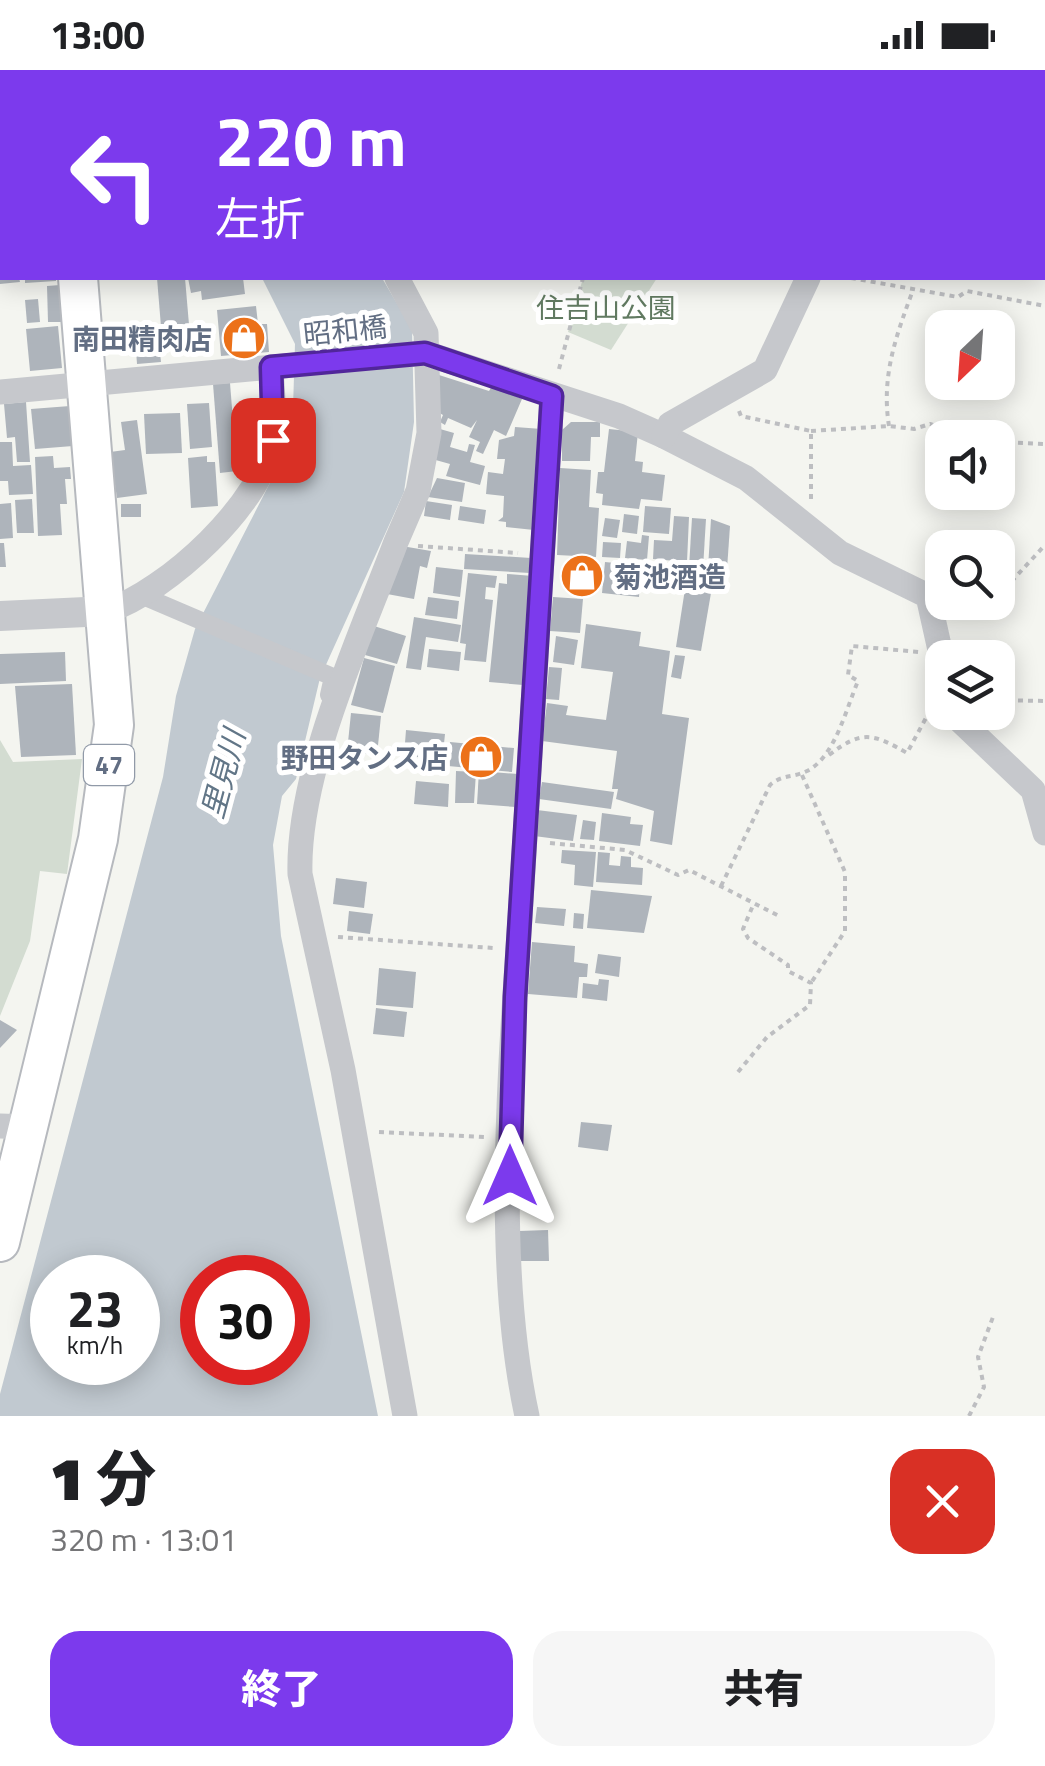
<!DOCTYPE html>
<html lang="ja">
<head>
<meta charset="utf-8">
<style>
	:root { --surface:#fff; --page:#f6f6f6; --text:#202124; --muted:#757577; --accent:#7c3aed }
	body { margin:0; font-family:"Titillium Web","Noto Sans JP",sans-serif; background:var(--page); color:var(--text); height:100vh; display:flex; flex-direction:column; font-size:38px; white-space:nowrap }
	* { box-sizing:border-box; margin:0 }
	p { font-size:32px; color:var(--muted) }
	.icon { flex:none; width:55px; height:55px; fill:none; stroke:currentColor; stroke-width:2; stroke-linecap:round; stroke-linejoin:round }
	.map { position:relative; height:1346px; overflow:hidden }
	.sheet { display:flex; flex-direction:column; background:var(--surface); flex:1 }
	.sheet>* { flex:none }
	.guide { position:absolute; left:0px; top:0px; width:1045px; height:210px; box-shadow:0 5px 25px #0003; background:#7c3aed; color:#fff; overflow:hidden }
	.needle { width:65px; rotate:205deg }
	.buttons { position:absolute; left:925px; top:240px; display:grid; gap:20px }
	.buttons a { display:grid; place-items:center; width:90px; height:90px; border-radius:20px; background:var(--surface); box-shadow:0 5px 25px #0003; font-size:50px }
	.speed { position:absolute; left:30px; top:1185px; display:flex; gap:20px; font-size:50px; font-weight:700; text-align:center }
	.speed>* { display:grid; place-content:center; width:130px; height:130px; border-radius:50%; background:var(--surface); box-shadow:0 5px 25px #0003; line-height:1 }
	.speed small { font-size:25px; font-weight:400 }
	.speed .limit { border:15px solid #d22; background:#fff; color:#111 }
	.pin { position:absolute; display:grid; place-items:center; width:85px; height:85px; color:#fff; margin:-42px; border-radius:20px; box-shadow:0 5px 15px #0006 }
	.me { position:absolute; width:110px; margin:-55px; rotate:0deg; stroke-linejoin:round; filter:drop-shadow(0 0 8px #0008) }
	.turn { display:flex; align-items:center; gap:35px; height:210px; padding:0 50px; font-size:45px }
	.turn .icon { width:130px; height:130px; stroke-width:2.5 }
	.turn b { display:block; font-size:70px; line-height:85px }
	.round { display:grid; place-items:center; flex:none; width:105px; height:105px; border-radius:30px; background:var(--page) }
	.headline { display:flex; align-items:center; justify-content:space-between; height:170px; padding:0 50px }
	h1 { font-size:60px; font-weight:800; line-height:75px }
	.action { display:flex; gap:20px; margin-top:auto; padding:20px 50px }
	.action a { flex:1; height:115px; border-radius:30px; background:var(--accent); color:#fff; font-size:40px; font-weight:800; line-height:115px; text-align:center }
	.action a+a { background:var(--page); color:var(--text) }
	.status { display:flex; justify-content:space-between; align-items:center; height:70px; padding:0 50px; background:var(--surface); direction:ltr }
	.status svg { height:28px; fill:currentColor }
	.map>svg:first-child { display:block }
	.green { fill:#d3dcd1 }
	.water { fill:#c1c9d0; fill-rule:evenodd }
	.building { fill:#aeb4bb }
	.lines { fill:none; stroke-linecap:round; stroke-linejoin:round }
	.primary-casing { stroke:#b6b9be; stroke-width:42 }
	.path { stroke:#bdbec1; stroke-width:4; stroke-dasharray:5 5; stroke-linecap:butt }
	.pedestrian { stroke:#c6c8cc; stroke-width:18 }
	.minor { stroke:#c6c8cc; stroke-width:25 }
	.tertiary { stroke:#c6c8cc; stroke-width:30 }
	.primary { stroke:#fff; stroke-width:38 }
	.route-casing { stroke:#51269a; stroke-width:25 }
	.route { stroke:#7c3aed; stroke-width:18 }
	.labels { text-anchor:middle; dominant-baseline:central; stroke-width:10; stroke-linejoin:round; paint-order:stroke }
	.shield { fill:#fff; stroke:#919aa8; stroke-width:2.5 }
	.shield-label { font-size:25px; font-weight:bold; fill:#626e83 }
	.park-label { font-size:28px; fill:#617a61; stroke:#fff }
	.street-label { font-size:28px; fill:#626e83; stroke:#fff }
	.poi-label { font-size:28px; font-weight:bold; fill:#626e83; stroke:#fff; text-anchor:end }
	.water-label { font-size:30px; font-style:italic; fill:#627687; stroke:#fff }
</style>
</head>
<body>
<div class="status"><b>13:00</b><svg viewBox="0 0 49 12"><path d="M0 12V9h3v3zM5 12V6h3v6zM10 12V3h3v9zM15 12V0h3v12zM26 1h20v11H26zM47 4h2v5h-2z"/></svg></div>
<div class="map">
<svg width="1045" height="1346" viewBox="0 0 1045 1346">
	<rect width="100%" height="100%" fill="#f4f5f0"/>
	<g class="green">
		<polygon points="583,208 657,208 611,280 568,262"/>
		<polygon points="0,670 13,692 82,689 67,804 40,801 30,871 0,946"/>
	</g>
	<path class="water" d="M262,208H382L412,259L414,352L404,422L320,608L296,709L282,726L273,775L281,866L378,1346H0V1324L163,707L176,626L195,559L292,370L295,274ZM52,1208H138V1292H52ZM202,1208H288V1292H202Z"/>
	<g class="building">
		<polygon points="0,208 19,208 20,212 0,214"/>
		<polygon points="25,208 56,208 56,211 25,213"/>
		<polygon points="157,208 185,208 191,278 163,281"/>
		<polygon points="188,208 243,208 245,224 202,230 201,221 191,223"/>
		<polygon points="60,215 61,252 48,252 47,216"/>
		<polygon points="38,229 40,252 27,253 25,230"/>
		<polygon points="256,236 258,254 267,254 269,282 221,286 217,240"/>
		<polygon points="58,256 62,298 30,301 26,259"/>
		<polygon points="158,264 161,292 137,294 135,266"/>
		<polygon points="439,305 489,321 492,316 522,329 506,366 494,360 483,384 476,381 480,372 469,367 477,350 471,358 448,348 445,355 440,352 443,345 436,341"/>
		<polygon points="230,313 237,401 220,403 213,314"/>
		<polygon points="26,332 30,392 17,392 15,367 7,368 4,334"/>
		<polygon points="209,333 212,377 190,379 187,334"/>
		<polygon points="70,336 73,376 35,379 31,339"/>
		<polygon points="180,343 182,383 146,384 144,344"/>
		<polygon points="137,350 147,424 117,428 110,382 125,380 121,352"/>
		<polygon points="571,352 600,352 600,367 591,367 590,391 562,391 562,360"/>
		<polygon points="515,357 542,359 534,460 506,457 506,452 498,451 503,447 504,426 486,424 488,402 503,404 505,389 497,389 499,370 514,366"/>
		<polygon points="440,359 454,363 450,377 467,382 469,374 475,375 470,392 485,396 480,415 446,406 450,394 432,389"/>
		<polygon points="609,359 638,362 635,391 643,392 642,402 665,405 662,431 641,429 639,439 602,435 603,424 596,423 598,402 604,402"/>
		<polygon points="0,372 12,372 13,396 31,395 33,424 9,425 8,411 0,411"/>
		<polygon points="53,386 54,398 70,397 71,409 65,409 67,434 60,434 62,465 38,466 35,387"/>
		<polygon points="207,386 207,392 215,392 218,436 191,438 188,388"/>
		<polygon points="560,398 591,400 589,437 599,438 596,487 557,485"/>
		<polygon points="437,408 465,413 462,432 428,427"/>
		<polygon points="32,429 34,463 17,463 15,430"/>
		<polygon points="426,431 452,435 450,450 424,446"/>
		<polygon points="11,433 13,468 0,469 0,434"/>
		<rect x="121" y="434" width="20" height="13"/>
		<polygon points="460,436 486,440 484,454 458,450"/>
		<polygon points="645,436 671,438 669,464 643,462"/>
		<polygon points="624,444 639,446 637,464 622,462"/>
		<polygon points="674,446 689,447 687,492 653,489 654,470 672,471"/>
		<polygon points="605,448 620,450 617,468 602,466"/>
		<polygon points="692,448 706,449 703,498 689,497"/>
		<polygon points="711,449 730,456 727,499 708,498"/>
		<polygon points="642,465 649,466 647,490 625,488 627,471 641,473"/>
		<polygon points="603,472 621,473 620,488 602,487"/>
		<polygon points="0,473 4,473 6,497 0,497"/>
		<polygon points="396,475 431,481 427,498 420,496 414,529 387,524"/>
		<polygon points="465,484 531,488 530,503 464,499"/>
		<polygon points="567,491 599,492 598,520 566,519"/>
		<polygon points="605,492 654,497 653,510 640,509 639,527 602,523"/>
		<polygon points="436,497 463,500 460,527 433,523"/>
		<polygon points="468,503 497,506 495,518 486,517 485,529 493,530 486,592 464,590 466,574 460,573"/>
		<polygon points="507,504 533,506 523,615 489,612 499,513 507,514"/>
		<polygon points="685,519 711,523 701,581 676,577"/>
		<polygon points="428,527 459,531 457,549 425,545"/>
		<polygon points="553,527 583,529 580,563 550,561"/>
		<polygon points="414,547 461,555 458,572 426,567 421,600 406,598"/>
		<polygon points="586,554 641,562 639,576 670,581 662,644 689,648 672,775 650,771 654,741 616,729 618,719 612,719 617,681 542,671 547,633 568,636 566,645 606,650 613,602 581,598"/>
		<polygon points="374,556 406,566 397,594 365,585"/>
		<polygon points="556,566 578,570 574,595 553,592"/>
		<polygon points="429,579 461,582 459,601 427,597"/>
		<polygon points="65,582 66,611 0,614 0,584"/>
		<polygon points="675,585 685,586 681,609 671,607"/>
		<polygon points="364,588 395,596 383,643 351,635"/>
		<polygon points="549,597 562,598 559,630 546,629"/>
		<polygon points="72,614 76,685 21,687 15,616"/>
		<polygon points="351,643 381,646 377,685 347,682"/>
		<polygon points="406,660 445,664 442,693 427,691 428,681 418,680 418,687 404,686"/>
		<polygon points="450,672 514,678 512,702 448,696"/>
		<polygon points="335,685 356,688 354,699 334,696"/>
		<polygon points="456,701 476,702 474,733 455,733"/>
		<polygon points="479,701 518,704 516,737 477,734"/>
		<polygon points="416,711 449,714 448,737 414,734"/>
		<polygon points="542,712 614,722 611,739 539,729"/>
		<polygon points="537,740 577,745 573,771 534,766"/>
		<polygon points="602,743 631,747 630,754 643,755 640,776 599,771"/>
		<polygon points="583,750 596,752 594,770 580,769"/>
		<polygon points="562,780 596,782 593,817 574,815 575,795 561,793"/>
		<polygon points="598,782 610,783 609,795 620,796 621,786 631,787 631,797 643,798 642,815 596,812"/>
		<polygon points="336,808 367,812 364,838 333,834"/>
		<polygon points="591,820 652,826 644,863 587,858"/>
		<polygon points="537,837 566,839 564,856 535,853"/>
		<polygon points="349,841 373,844 370,864 347,861"/>
		<polygon points="574,843 584,844 583,859 573,858"/>
		<polygon points="532,872 575,876 574,892 588,894 587,907 579,907 577,928 528,924"/>
		<polygon points="598,884 621,887 619,907 595,903"/>
		<polygon points="379,898 416,902 413,938 376,935"/>
		<polygon points="599,909 609,910 607,931 582,928 583,913 598,915"/>
		<polygon points="376,938 407,942 404,967 373,964"/>
		<polygon points="0,950 17,960 0,978"/>
		<polygon points="581,1052 612,1055 608,1081 578,1077"/>
		<polygon points="548,1160 549,1191 519,1191 519,1161"/>
	</g>
	<g class="lines">
		<g class="primary-casing">
			<g id="primary">
				<polyline points="103,2 104,0"/>
				<polyline points="0,1172 98,769 114,655 78,208"/>
			</g>
		</g>
		<g class="path">
			<polyline points="396,0 402,2"/>
			<polyline points="468,0 471,2"/>
			<polyline points="462,2 465,0"/>
			<polyline points="851,208 958,227 967,221 1045,236"/>
			<polyline points="559,299 583,208"/>
			<polyline points="739,341 741,346 811,361 811,430"/>
			<path d="M889,356C881,306 896,266 913,220"/>
			<polyline points="811,361 889,356 914,359 930,354 979,368"/>
			<polyline points="998,372 1045,374"/>
			<polyline points="418,476 518,483"/>
			<polyline points="998,526 1045,475"/>
			<polyline points="978,532 991,532"/>
			<polyline points="998,630 1045,631"/>
			<path d="M829,685C862,660 872,663 907,683L927,646"/>
			<polyline points="802,705 845,802 845,861 811,913"/>
			<polyline points="550,773 625,780 678,805 689,800 779,846"/>
			<path d="M721,816L770,715C783,704 793,708 807,701C835,687 846,639 858,611L848,605L852,576L919,582"/>
			<polyline points="338,867 493,878"/>
			<polyline points="738,1002 767,967 810,935 811,913 788,901 788,895 748,868 743,859 754,833"/>
			<polyline points="379,1062 484,1067"/>
			<polyline points="969,1346 984,1317 978,1287 993,1247"/>
		</g>
		<polyline class="pedestrian" points="143,526 333,607 329,625"/>
		<g class="minor">
			<polyline points="329,2 331,0"/>
			<polyline points="610,2 612,0"/>
			<polyline points="866,2 867,0"/>
			<path d="M397,208L426,263L429,363L418,421L396,472C360,568 297,702 300,804L343,1000L405,1346"/>
			<polyline points="0,322 425,283 619,346 664,366 746,408 840,483 928,526 942,589"/>
			<polyline points="664,366 670,354 765,300 808,208"/>
			<path d="M107,541C166,522 265,432 273,367C275,344 272,319 271,297"/>
			<polyline points="951,642 1033,720 1045,763"/>
			<polyline points="0,1056 29,1057"/>
			<path d="M527,1346C494,1194 510,1003 520,848C531,674 542,500 552,326"/>
		</g>
		<polyline class="tertiary" points="0,546 107,541"/>
		<use href="#primary" class="primary"/>
	</g>
	<g class="lines">
		<g class="route-casing">
			<polyline id="route" points="273,370 271,297 425,283 552,326 515,927 510,1106"/>
		</g>
		<use href="#route" class="route"/>
	</g>
	<defs>
		<g id="shop-disc" transform="scale(2.25)"><circle r="9.5" fill="#ec7119" stroke="#fff"/><path d="M-5-2.5h2.3a2.7 3.5 0 0 1 5.4 0H5L5.5 6h-11ZM-1.5-2.5h3a1.5 2.3 0 0 0-3 0Z" fill="#fff"/></g>
	</defs>
	<g fill-rule="evenodd">
		<use href="#shop-disc" x="244" y="268"/>
		<use href="#shop-disc" x="582" y="506"/>
		<use href="#shop-disc" x="481" y="687"/>
	</g>
	<g class="labels">
		<rect class="shield" x="84" y="675" width="50" height="40" rx="8"/>
		<g class="shield-label">
			<text x="109" y="695">47</text>
		</g>
		<g class="park-label">
			<text x="606" y="237">住吉山公園</text>
		</g>
		<g class="street-label">
			<text transform="translate(345 260) rotate(-6)">昭和橋</text>
		</g>
		<g class="poi-label">
			<text x="212" y="268">南田精肉店</text>
			<text x="614" y="506" text-anchor="start">菊池酒造</text>
			<text x="448" y="687">野田タンス店</text>
		</g>
		<g class="water-label">
			<text transform="translate(223 704) rotate(-75)">里見川</text>
		</g>
	</g>
</svg>
<div class="buttons">
<a><svg class="needle" viewBox="-14 -14 28 28"><path d="M0-13l5 13h-10z" fill="#e53935"/><path d="M0 13l5-13h-10z" fill="#757577"/></svg></a>
<a><svg class="icon" aria-label="sound" viewBox="0 0 24 24"><path d="M4 9h4l5-4v14l-5-4H4zM17 9q2 3 0 6"/></svg></a>
<a><svg class="icon" aria-label="search" viewBox="0 0 24 24"><circle cx="10" cy="10" r="6"/><path d="M15 15l6 6"/></svg></a>
<a><svg class="icon" aria-label="layers" viewBox="0 0 24 24"><path d="M12 4l9 5-9 5-9-5zM3 14l9 5 9-5"/></svg></a>
</div>
<div class="speed"><div>23<small>km/h</small></div><div class="limit">30</div></div>
<div class="pin" style="left:273px;top:370px;background:#d93025"><svg class="icon" aria-label="arrive" viewBox="0 0 24 24"><path d="M6 21V4h12l-3 4 3 4H6"/></svg></div>
<svg class="me" style="left:510px;top:1106px" viewBox="-20 -20 40 40"><path d="M0-17L14 15 0 8-14 15z" fill="#7c3aed" stroke="#fff" stroke-width="4"/></svg>
<div class="guide">
<div class="turn"><svg class="icon" aria-label="left" viewBox="0 0 24 24"><path d="M17 20v-9H6M10 6l-5 5 5 5"/></svg><div><b>220 m</b>左折</div></div>
</div>
</div>
<section class="sheet">
<div class="headline"><div><h1>1 分</h1><p>320 m · 13:01</p></div><a class="round" style="background:#d93025;color:#fff"><svg class="icon" aria-label="close" viewBox="0 0 24 24"><path d="M6 6l12 12M18 6L6 18"/></svg></a></div>
<div class="action"><a>終了</a><a>共有</a></div>
</section>
</body>
</html>
